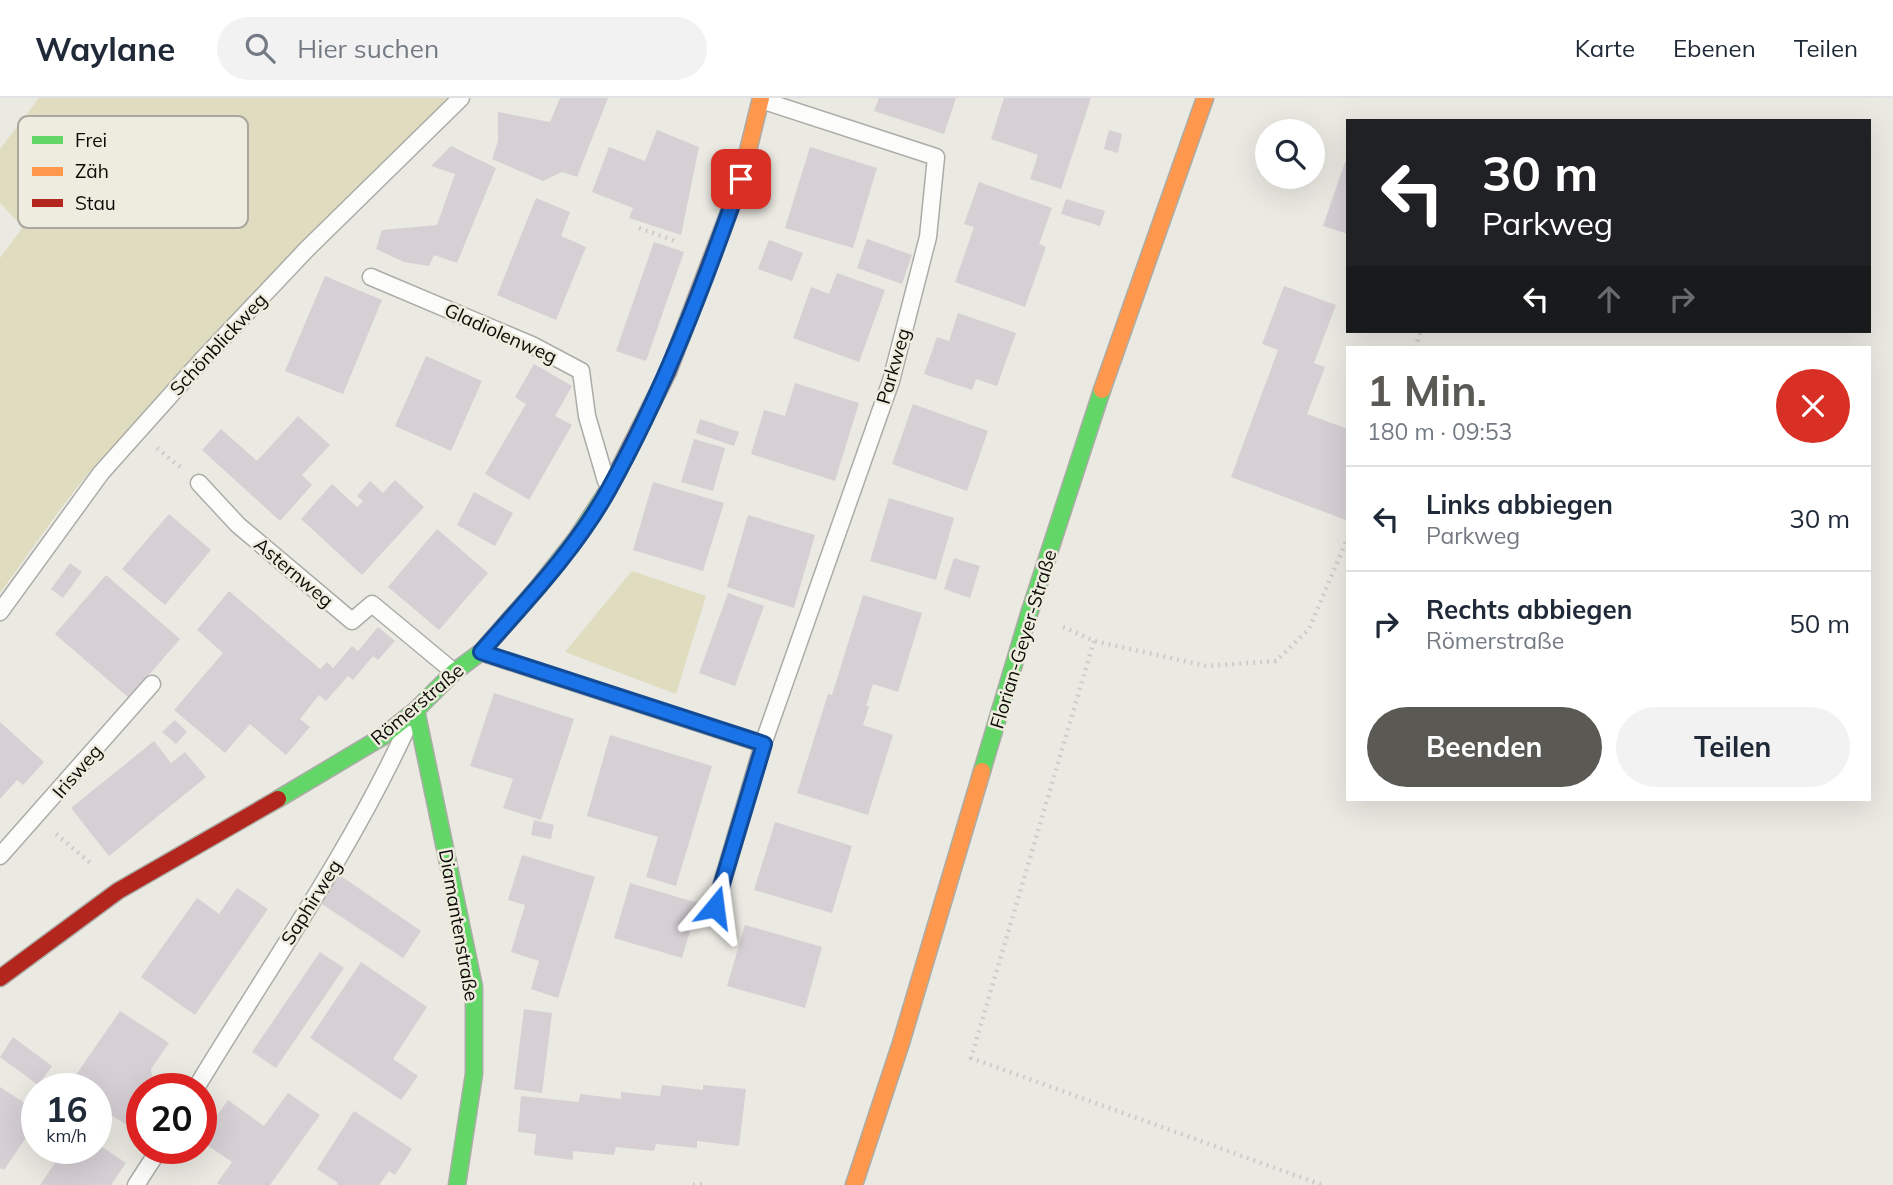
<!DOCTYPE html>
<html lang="de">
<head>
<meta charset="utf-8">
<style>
	:root { --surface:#fff; --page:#f2f2f3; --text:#1f2937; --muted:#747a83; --line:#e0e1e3; --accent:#5a5954 }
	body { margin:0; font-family:Mulish,sans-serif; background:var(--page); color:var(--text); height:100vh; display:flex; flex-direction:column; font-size:26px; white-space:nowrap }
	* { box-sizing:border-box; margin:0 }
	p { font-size:23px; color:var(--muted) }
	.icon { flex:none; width:38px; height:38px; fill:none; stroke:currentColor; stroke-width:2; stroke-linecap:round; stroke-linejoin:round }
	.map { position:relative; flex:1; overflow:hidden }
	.drawer { position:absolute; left:1346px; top:248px; width:525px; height:455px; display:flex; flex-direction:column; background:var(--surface); border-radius:0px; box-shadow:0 7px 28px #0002 }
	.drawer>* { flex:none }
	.guide { position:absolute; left:1346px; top:21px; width:525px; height:214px; border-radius:0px; box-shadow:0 7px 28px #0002; background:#202124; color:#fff; overflow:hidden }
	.fabs { position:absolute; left:1255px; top:21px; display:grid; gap:14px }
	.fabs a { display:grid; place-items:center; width:70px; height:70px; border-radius:50%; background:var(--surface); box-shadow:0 7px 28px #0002; font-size:35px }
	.speed { position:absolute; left:21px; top:975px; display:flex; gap:14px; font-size:35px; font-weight:700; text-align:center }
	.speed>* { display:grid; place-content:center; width:91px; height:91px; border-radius:50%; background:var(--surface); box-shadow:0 7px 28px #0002; line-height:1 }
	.speed small { font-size:18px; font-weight:400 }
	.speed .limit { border:10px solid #d22; background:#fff; color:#111 }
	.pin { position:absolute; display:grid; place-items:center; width:60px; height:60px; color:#fff; margin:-30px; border-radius:14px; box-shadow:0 4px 10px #0006 }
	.me { position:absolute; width:77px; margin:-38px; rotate:16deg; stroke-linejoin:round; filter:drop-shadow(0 0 5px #0008) }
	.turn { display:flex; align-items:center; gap:24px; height:147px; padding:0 21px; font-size:32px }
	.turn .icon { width:91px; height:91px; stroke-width:2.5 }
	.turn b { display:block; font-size:49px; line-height:60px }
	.lanes { display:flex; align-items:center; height:66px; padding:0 21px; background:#0003; justify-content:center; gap:35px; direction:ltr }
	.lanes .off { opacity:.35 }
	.round { display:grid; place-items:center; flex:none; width:74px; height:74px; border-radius:37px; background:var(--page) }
	.head { display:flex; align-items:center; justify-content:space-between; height:119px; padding:0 21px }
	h1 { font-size:42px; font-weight:700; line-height:52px; color:var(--accent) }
	.cta { display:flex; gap:14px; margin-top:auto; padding:14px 21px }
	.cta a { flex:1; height:80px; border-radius:42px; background:var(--accent); color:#fff; font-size:28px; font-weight:700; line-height:80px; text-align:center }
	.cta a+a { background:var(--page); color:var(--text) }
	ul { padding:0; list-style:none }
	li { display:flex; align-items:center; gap:21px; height:105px; padding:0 21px; border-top:2px solid var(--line) }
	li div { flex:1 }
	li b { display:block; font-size:26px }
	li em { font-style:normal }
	header { display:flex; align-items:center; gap:42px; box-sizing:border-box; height:98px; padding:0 35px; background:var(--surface); border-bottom:2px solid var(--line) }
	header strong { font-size:33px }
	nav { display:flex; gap:38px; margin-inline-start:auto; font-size:24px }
	.search { width:490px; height:63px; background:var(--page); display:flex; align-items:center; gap:18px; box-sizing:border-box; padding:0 24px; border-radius:38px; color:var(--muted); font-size:26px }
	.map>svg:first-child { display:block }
	.green { fill:#e0dcc0 }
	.building { fill:#d6d0d5 }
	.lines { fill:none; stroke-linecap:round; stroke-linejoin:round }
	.lane-casing { stroke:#acaca7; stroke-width:19 }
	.fast-casing { stroke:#acaca7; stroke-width:19 }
	.slow-casing { stroke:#acaca7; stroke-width:19 }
	.jam-casing { stroke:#acaca7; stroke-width:19 }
	.path { stroke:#cecdcb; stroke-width:4.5; stroke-dasharray:2 5; stroke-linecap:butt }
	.lane { stroke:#fcfcfb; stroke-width:16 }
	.fast { stroke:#63d668; stroke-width:16 }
	.slow { stroke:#ff974d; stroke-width:16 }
	.jam { stroke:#b3261e; stroke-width:16 }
	.route-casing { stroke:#114b97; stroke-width:18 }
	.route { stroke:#1a73e8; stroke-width:12 }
	.labels { text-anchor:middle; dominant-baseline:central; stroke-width:5; stroke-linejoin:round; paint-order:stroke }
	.street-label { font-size:19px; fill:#0c0b07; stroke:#eeecde }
	.key { fill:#eeecde; stroke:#aaa89e; stroke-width:2 }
	.key-label { font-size:19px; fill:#0c0b07 }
</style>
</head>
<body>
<header>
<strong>Waylane</strong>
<div class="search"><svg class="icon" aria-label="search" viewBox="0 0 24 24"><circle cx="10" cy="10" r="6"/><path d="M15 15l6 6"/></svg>Hier suchen</div>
<nav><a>Karte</a><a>Ebenen</a><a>Teilen</a></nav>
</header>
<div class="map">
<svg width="1893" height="1087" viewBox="0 0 1893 1087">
	<rect width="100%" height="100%" fill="#eae9e2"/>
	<g class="green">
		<path d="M39,0H455C331,119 209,239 95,368C61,407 31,453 0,495V160L23,129L0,105V51Z"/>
		<polygon points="632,473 706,498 676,596 565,554"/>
	</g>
	<g class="building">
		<polygon points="560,0 608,0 577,79 562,74 543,83 492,61 498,43 498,14 550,24"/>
		<polygon points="879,0 956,0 944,36 874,13"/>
		<polygon points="1004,0 1091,0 1061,91 1030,81 1038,57 991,41"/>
		<polygon points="657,32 699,49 681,137 629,120 633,110 592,94 609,49 645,63"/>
		<polygon points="1109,32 1122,36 1118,55 1104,51"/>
		<polygon points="451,48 496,70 457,165 434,157 429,168 404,164 376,151 382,132 437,127 455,76 431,68"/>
		<polygon points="810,49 877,70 853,150 785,130"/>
		<polygon points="1345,64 1348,65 1348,136 1323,128"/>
		<polygon points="979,84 1052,110 1039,146 1046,149 1025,209 955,184 974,129 964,126"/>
		<polygon points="536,100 570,114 561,138 586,149 556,222 497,197"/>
		<polygon points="1066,101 1105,113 1100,128 1061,116"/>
		<polygon points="867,141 912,157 902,186 857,170"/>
		<polygon points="769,142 803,155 792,183 758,171"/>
		<polygon points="654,144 684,154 646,263 616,253"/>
		<polygon points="837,175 885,192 859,264 793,240 811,189 829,196"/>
		<polygon points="325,178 382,202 343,296 285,273"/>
		<polygon points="1284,188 1336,207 1314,265 1325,269 1307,316 1348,331 1348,417 1346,422 1231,379 1278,252 1262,246"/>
		<polygon points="958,215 1016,235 997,288 976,281 972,292 924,276 937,239 949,243"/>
		<polygon points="426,258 482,283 451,353 395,328"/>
		<polygon points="534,266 572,288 555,318 572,327 529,402 485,376 526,306 515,299"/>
		<polygon points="795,285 859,305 835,383 751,356 764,312 785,318"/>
		<polygon points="913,306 988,333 967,393 892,366"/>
		<polygon points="298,318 330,347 302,377 312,387 280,423 202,352 221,331 257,363"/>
		<polygon points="700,321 739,334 734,348 696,335"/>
		<polygon points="694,341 725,350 713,393 681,384"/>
		<polygon points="395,382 424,409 362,477 301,421 332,386 357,409 363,403 357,398 370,383 383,395"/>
		<polygon points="653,384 724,405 703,473 633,452"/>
		<polygon points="474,394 513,415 495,448 457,427"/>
		<polygon points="889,400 954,420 936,482 870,463"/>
		<polygon points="169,416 211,452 165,507 122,471"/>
		<polygon points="748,417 815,437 794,510 727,489"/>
		<polygon points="437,431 488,475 439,532 388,489"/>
		<polygon points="954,460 980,468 970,500 944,491"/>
		<polygon points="70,465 82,474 63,500 51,491"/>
		<polygon points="106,477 180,541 129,600 55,536"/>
		<polygon points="229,493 320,571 327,564 333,570 352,548 358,553 378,529 395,543 378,562 373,558 353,582 348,578 326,603 319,597 300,621 310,629 286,657 250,626 225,655 174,612 223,555 197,532"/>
		<polygon points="728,495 764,508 735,588 699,575"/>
		<polygon points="863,497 922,515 898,594 873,586 866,608 869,608 863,627 893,637 868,717 797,695 828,596 832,597"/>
		<polygon points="494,595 574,621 541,722 503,710 513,681 470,668"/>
		<polygon points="175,622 187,634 176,646 162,634"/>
		<polygon points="0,624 44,664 23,687 17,682 0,701"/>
		<polygon points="610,637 712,668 676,788 646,779 658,739 587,718"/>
		<polygon points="154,643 171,665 185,654 206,679 109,758 71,710"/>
		<polygon points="534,722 554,727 551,741 531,737"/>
		<polygon points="775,724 852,748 832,815 754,792"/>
		<polygon points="522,757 595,779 558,900 531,891 539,863 511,854 525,807 508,802"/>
		<polygon points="338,776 421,833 403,860 319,804"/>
		<polygon points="630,785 698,805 682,860 614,840"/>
		<polygon points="237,790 268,811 195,917 141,879 197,800 219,816"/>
		<polygon points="745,827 822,849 805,910 727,888"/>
		<polygon points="320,854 344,870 276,970 252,954"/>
		<polygon points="361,864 427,909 393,961 418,978 401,1002 310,940"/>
		<polygon points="524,911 552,915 542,995 514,991"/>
		<polygon points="120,913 169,945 151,971 154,990 142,990 142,1036 96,1008 96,990 67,990"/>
		<polygon points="13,939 52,968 38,987 0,959"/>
		<polygon points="662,987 703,992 703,987 746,991 739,1048 697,1043 697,1050 656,1046 654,1053 616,1049 614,1057 573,1053 573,1062 534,1057 536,1036 518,1034 521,998 579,1004 580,996 621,1001 621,994 660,998"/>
		<polygon points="0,989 37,1013 37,1023 4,1072 0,1070"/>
		<polygon points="288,995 320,1017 270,1087 220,1087 217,1085 232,1064 201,1043 201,1040 228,1002 264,1028"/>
		<polygon points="354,1013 412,1051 395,1077 389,1073 379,1087 337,1087 338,1085 317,1071"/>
		<polygon points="96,1045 126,1065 111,1087 40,1087 65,1050 96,1050"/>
	</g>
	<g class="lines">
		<g class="lane-casing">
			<g id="lane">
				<polyline points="371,179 532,247 581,273 587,318 606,383"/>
				<polyline points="199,385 238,427 352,523 372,506 454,574"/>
				<polyline points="0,514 101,375 202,262 307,151 461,0"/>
				<polyline points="483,555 763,646 891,283 928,139 936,59 761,2"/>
				<polyline points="0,758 152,586"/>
				<polyline points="715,809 763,646"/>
				<path d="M196,990C267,872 347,759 405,634"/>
				<polyline points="136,1087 160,1050"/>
			</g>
		</g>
		<g class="fast-casing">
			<g id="fast">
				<polyline points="416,612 474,889 474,976 457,1087"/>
				<polyline points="982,673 1029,516 1102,292"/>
				<polyline points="278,701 382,639 416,612 454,574 481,554 539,488 576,441 608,392 620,369"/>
			</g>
		</g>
		<g class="slow-casing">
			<g id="slow">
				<polyline points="734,101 741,81 761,0"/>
				<polyline points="1102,292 1205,0"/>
				<polyline points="854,1087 901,945 982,673"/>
			</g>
		</g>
		<g class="jam-casing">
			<g id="jam">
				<polyline points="620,369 668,274 734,101"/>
				<polyline points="0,880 118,793 278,701"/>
			</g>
		</g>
		<g class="path">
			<polyline points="639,130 678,144"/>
			<polyline points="1415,250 1421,233"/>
			<polyline points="157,350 180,369"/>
			<polyline points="1063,529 1094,543 1207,568 1276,563 1309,531 1348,439"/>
			<polyline points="1094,543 971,960 1322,1087"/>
			<polyline points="56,736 92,766"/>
			<polyline points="693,1087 707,1086"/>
		</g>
		<use href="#lane" class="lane"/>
		<use href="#fast" class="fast"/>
		<use href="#slow" class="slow"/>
		<use href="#jam" class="jam"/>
	</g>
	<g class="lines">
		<g class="route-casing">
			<path id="route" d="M715,809L764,646L481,554C526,503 576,451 609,391C664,292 704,187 741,81"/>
		</g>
		<use href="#route" class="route"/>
	</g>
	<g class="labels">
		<g class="street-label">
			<text transform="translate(501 235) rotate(24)">Gladiolenweg</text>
			<text transform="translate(218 246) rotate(-47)">Schönblickweg</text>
			<text transform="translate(893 268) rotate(-74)">Parkweg</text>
			<text transform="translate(294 474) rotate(40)">Asternweg</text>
			<text transform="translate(1023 541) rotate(-73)">Florian-Geyer-Straße</text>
			<text transform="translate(417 606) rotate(-40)">Römerstraße</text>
			<text transform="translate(77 673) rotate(-49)">Irisweg</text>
			<text transform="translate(311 804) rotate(-58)">Saphirweg</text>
			<text transform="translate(459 827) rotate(80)">Diamantenstraße</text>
		</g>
	</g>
	<rect x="18" y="18" width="230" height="112" rx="10" class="key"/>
	<rect x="32" y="38" width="31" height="8" fill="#63d668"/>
	<rect x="32" y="69" width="31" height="9" fill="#ff974d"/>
	<rect x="32" y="101" width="31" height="8" fill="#b3261e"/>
	<g class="key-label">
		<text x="75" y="49">Frei</text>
		<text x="75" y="80">Zäh</text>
		<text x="75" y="112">Stau</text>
	</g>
</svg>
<div class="fabs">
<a><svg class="icon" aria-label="search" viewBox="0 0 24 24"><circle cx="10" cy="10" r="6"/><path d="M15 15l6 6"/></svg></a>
</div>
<div class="speed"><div>16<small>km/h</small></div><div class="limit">20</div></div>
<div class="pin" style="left:741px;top:81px;background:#d93025"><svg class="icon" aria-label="arrive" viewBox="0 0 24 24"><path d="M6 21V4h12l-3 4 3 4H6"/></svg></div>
<svg class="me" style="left:715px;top:809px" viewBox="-20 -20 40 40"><path d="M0-17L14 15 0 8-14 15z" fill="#1a73e8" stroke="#fff" stroke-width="4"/></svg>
<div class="guide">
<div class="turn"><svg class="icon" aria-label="left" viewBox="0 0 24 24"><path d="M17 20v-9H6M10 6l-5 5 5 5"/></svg><div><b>30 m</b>Parkweg</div></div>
<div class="lanes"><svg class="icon" aria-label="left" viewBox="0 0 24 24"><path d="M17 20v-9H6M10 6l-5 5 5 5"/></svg><svg class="icon off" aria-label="ahead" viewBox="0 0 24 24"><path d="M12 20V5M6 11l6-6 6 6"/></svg><svg class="icon off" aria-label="right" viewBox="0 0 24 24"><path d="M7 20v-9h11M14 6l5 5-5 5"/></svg></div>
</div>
<section class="drawer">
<div class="head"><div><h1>1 Min.</h1><p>180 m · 09:53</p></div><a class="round" style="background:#d93025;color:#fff"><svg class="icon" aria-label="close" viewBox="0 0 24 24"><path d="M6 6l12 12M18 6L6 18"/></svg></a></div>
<ul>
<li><svg class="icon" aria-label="left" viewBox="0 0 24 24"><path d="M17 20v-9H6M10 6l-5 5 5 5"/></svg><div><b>Links abbiegen</b><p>Parkweg</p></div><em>30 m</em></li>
<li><svg class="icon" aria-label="right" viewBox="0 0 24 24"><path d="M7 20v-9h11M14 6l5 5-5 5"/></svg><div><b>Rechts abbiegen</b><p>Römerstraße</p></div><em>50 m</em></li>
</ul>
<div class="cta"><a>Beenden</a><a>Teilen</a></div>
</section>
</div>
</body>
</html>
